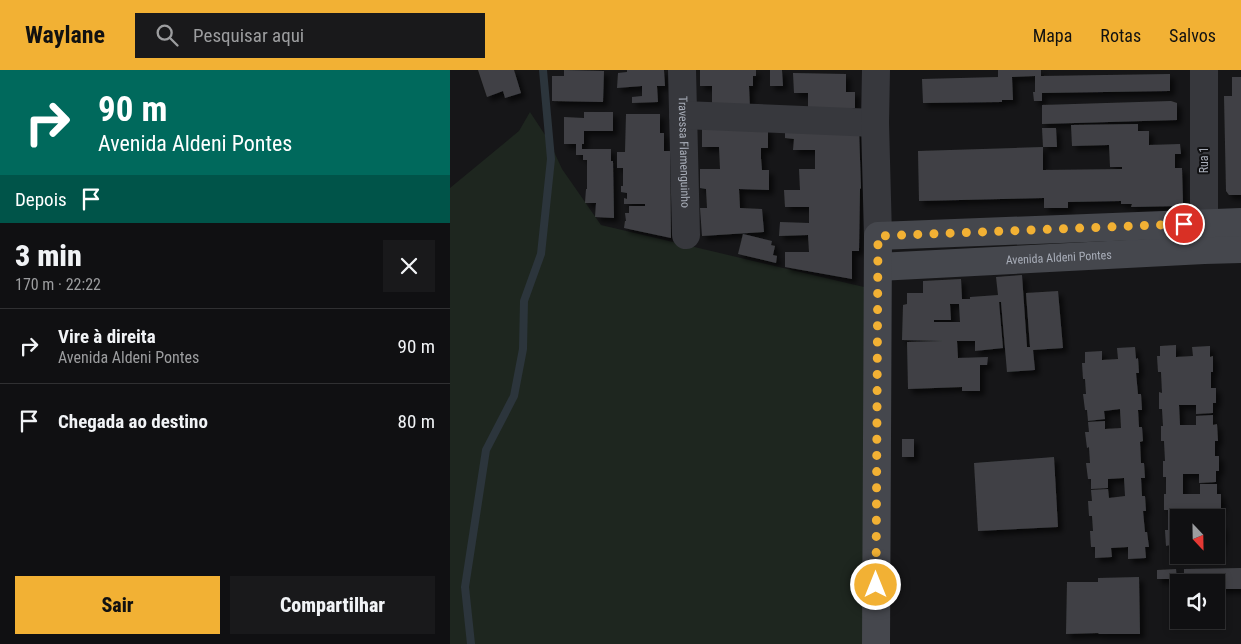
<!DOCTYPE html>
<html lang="pt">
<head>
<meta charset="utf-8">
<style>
	:root { --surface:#101012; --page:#19191b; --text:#f1f3f6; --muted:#9c9d9f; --line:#303032; --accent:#f2b134 }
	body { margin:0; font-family:"Roboto Condensed",sans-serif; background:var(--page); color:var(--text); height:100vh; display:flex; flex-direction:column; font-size:19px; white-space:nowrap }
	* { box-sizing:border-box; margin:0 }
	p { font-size:16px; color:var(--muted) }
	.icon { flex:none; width:28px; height:28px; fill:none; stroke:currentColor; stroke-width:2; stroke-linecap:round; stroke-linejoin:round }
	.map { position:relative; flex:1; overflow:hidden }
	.drawer { display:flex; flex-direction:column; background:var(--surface); width:450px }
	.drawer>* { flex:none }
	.hud { background:#00695c; color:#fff; overflow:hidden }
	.needle { width:32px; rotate:158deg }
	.tools { position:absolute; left:720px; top:439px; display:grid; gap:10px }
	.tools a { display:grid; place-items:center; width:55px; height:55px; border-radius:0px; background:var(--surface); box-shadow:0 2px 8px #0003,0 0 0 1px var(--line); font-size:25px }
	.pin { position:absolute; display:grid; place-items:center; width:42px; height:42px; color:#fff; margin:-21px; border:2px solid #fff; border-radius:50%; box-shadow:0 1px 5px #0007 }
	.me { position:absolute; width:55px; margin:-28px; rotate:0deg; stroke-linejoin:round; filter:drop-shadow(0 0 4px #0008) }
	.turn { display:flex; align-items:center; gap:18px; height:105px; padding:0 15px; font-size:22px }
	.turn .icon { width:65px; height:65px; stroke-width:2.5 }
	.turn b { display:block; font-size:35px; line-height:42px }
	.then { display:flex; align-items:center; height:48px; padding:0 15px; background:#0003; gap:10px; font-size:19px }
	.round { display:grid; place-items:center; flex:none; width:52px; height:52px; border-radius:0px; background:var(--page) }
	.headline { display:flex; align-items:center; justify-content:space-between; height:85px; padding:0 15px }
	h1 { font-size:30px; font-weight:800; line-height:38px }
	.primary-button { display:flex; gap:10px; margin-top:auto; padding:10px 15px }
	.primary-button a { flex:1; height:58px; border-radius:0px; background:var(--accent); color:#111; font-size:20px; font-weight:800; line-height:58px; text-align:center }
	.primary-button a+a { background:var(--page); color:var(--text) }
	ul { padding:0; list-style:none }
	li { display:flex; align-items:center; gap:15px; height:75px; padding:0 15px; border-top:1px solid var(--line) }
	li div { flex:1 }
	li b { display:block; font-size:19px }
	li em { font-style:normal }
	header { display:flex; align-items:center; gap:30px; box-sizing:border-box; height:70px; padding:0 25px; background:var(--accent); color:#111 }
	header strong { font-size:24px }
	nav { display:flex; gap:28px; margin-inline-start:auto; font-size:18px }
	.search { width:350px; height:45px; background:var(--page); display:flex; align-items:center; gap:12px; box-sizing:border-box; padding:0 18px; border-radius:0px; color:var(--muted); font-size:19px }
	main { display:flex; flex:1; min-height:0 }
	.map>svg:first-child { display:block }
	.green { fill:#1e261f }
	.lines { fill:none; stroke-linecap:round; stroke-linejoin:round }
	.stream { stroke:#2c353c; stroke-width:8 }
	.building { fill:#404145; fill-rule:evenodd; filter:url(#shadow) }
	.minor { stroke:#37383d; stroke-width:28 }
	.tertiary { stroke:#37383d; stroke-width:28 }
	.secondary { stroke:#45474d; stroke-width:28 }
	.route { stroke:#f2b134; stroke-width:9; stroke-dasharray:0 16.2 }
	.labels { text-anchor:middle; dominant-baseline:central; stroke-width:4; stroke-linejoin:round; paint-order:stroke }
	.street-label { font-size:12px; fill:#a8adb8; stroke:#111113 }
</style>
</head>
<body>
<header>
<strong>Waylane</strong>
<div class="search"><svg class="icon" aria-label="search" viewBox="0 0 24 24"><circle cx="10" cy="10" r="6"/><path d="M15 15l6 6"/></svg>Pesquisar aqui</div>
<nav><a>Mapa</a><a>Rotas</a><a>Salvos</a></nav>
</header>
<main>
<section class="drawer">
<div class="hud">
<div class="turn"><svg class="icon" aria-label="right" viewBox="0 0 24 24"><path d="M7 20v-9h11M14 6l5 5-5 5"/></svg><div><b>90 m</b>Avenida Aldeni Pontes</div></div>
<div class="then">Depois<svg class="icon" aria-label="arrive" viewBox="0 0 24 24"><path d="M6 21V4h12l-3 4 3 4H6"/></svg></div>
</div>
<div class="headline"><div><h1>3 min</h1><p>170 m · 22:22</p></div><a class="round"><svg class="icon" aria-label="close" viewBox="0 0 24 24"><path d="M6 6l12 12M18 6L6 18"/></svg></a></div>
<ul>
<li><svg class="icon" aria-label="right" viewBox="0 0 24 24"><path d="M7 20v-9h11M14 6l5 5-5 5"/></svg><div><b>Vire à direita</b><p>Avenida Aldeni Pontes</p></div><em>90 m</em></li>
<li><svg class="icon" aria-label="arrive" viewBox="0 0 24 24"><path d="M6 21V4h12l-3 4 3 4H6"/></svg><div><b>Chegada ao destino</b></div><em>80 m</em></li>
</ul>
<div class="primary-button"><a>Sair</a><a>Compartilhar</a></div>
</section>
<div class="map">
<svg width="791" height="574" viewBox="0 0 791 574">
	<defs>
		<filter id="shadow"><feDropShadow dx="4.5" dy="4.5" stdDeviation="2.5" flood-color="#0009"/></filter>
	</defs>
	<rect width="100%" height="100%" fill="#161618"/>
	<polygon class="green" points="80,42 99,71 112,99 151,155 414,217 413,574 0,574 0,118 69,61"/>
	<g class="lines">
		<polyline class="stream" points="21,574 15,517 36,380 64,326 73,279 74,231 91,184 101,89 93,0"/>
	</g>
	<g class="building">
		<polygon points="28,0 64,0 71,23 55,28 53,21 37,27"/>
		<polygon points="114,0 154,1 153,32 102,31 102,6 114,6"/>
		<polygon points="177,0 214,0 215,16 207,16 208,32 182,33 182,27 192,26 192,16 167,18 168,3 177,2"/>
		<polygon points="250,0 306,0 306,6 303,6 303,16 299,16 300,39 262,36 262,16 250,16"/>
		<polygon points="320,0 332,0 333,16 320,16"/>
		<polygon points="548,0 591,0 591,6 720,4 720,21 592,23 592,31 584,31 583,22 585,22 585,6 562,7 563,30 552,30 552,32 473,33 472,9 548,7"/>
		<polygon points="343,3 396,4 396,22 405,22 405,38 358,39 358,23 344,23"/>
		<polygon points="782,7 791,7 791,125 779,125 776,121 774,26 782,26"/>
		<polygon points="721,31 727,33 727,50 592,54 592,35"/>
		<polygon points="134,42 163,42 163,61 134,61 134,74 132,74 132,79 161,79 161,91 163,91 164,148 145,147 146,133 135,133 136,119 137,119 137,90 133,90 133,85 126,85 126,74 114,74 114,47 134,48"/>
		<polygon points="176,44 210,44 210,63 214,63 214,81 220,81 221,168 174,158 175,151 176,151 175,143 179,143 179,136 195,136 195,134 174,134 174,128 177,129 177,123 171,122 171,116 173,116 173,98 167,98 167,82 175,82"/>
		<polygon points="688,54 688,61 699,61 699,75 730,74 731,84 725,84 725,98 732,98 733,133 730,133 730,136 681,137 682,134 671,134 671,131 618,132 618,138 594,138 594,128 469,131 468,81 593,77 593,100 672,99 672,97 660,97 659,75 622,76 621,55"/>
		<polygon points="252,56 318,58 318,78 311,78 311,88 312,100 319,100 319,120 289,119 290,138 312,139 314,162 252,166 250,138 257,138 256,119 250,118 250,99 270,99 269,77 252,77"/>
		<polygon points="335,58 409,59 411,118 410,119 409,181 402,181 402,209 335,197 335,182 359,182 358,165 329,166 330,152 359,153 359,137 335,137 334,120 350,120 349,99 365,99 365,80 343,80 344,69 335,68"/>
		<polygon points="592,58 606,58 607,77 593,77"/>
		<polygon points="293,164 322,171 321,175 325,176 323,185 327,186 326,193 288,184"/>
		<path d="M572,205L577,277H580L576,223L608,221L613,278L583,280L585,300L557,302L551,232H549L553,278L525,281V271H507L508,288L538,287L537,295H530V321H512V317L458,319L457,272L493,271L452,270L453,235L457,234V223H473V211L511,209L512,229H520V227L548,225L546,207ZM500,234H509L510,252H484V250H501Z"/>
		<polygon points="726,275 726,287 743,286 742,277 760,276 760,287 763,286 763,302 761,302 761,318 766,318 766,333 763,333 763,343 746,344 746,335 729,335 730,355 746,355 746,346 763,345 763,355 767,354 768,371 765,371 765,386 769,386 769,401 766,401 766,412 749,413 749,404 733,404 733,424 750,424 750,414 767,414 767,424 771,424 771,439 768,439 768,455 772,455 772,470 769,470 770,480 766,481 766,448 729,448 729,485 720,486 720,475 716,476 715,460 718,460 718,440 714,440 714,424 716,424 716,407 713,407 713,391 715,391 714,371 711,371 711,356 713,356 712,339 709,339 709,322 712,323 711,302 708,302 707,286 710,286 710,276"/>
		<polygon points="685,277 686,289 688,288 689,303 686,303 688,324 691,324 692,340 688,340 689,357 692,357 693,371 690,372 691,393 694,393 695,408 691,408 692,426 695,426 696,441 693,441 695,462 697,462 699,477 695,477 696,488 678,489 678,477 661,478 662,487 645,488 645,477 641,477 640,461 643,461 642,446 639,446 638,431 642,431 641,420 658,419 659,428 675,426 674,408 658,409 658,418 641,419 641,409 638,409 636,393 640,393 639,377 637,378 635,362 639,362 638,352 655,351 655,359 671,358 670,339 654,341 655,349 638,351 637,340 635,340 633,324 636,324 635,309 633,309 632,293 635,293 635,282 652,281 652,290 668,289 667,278"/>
		<rect x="452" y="369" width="12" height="18"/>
		<polygon points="604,387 608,457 528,461 524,393"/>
		<polygon points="791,498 791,519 766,519 766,512 751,512 751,510 734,510 734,499"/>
		<polygon points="726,499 727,509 707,509 707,500"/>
		<polygon points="689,507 690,564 648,564 649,563 616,564 617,512 648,512 648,508"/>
	</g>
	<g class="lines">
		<g class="minor">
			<path id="s1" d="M232,0L236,165"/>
			<polyline points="233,45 425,53"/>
			<polyline points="754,178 754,0"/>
		</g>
		<polyline class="tertiary" points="426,0 425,53 428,166"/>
		<g class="secondary">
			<path id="s2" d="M428,197L754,180L791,179"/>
			<polyline points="426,574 428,166 791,152"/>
		</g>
	</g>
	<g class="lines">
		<polyline class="route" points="426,515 428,166 734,154"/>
	</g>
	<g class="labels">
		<g class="street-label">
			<text stroke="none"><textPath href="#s1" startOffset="82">Travessa Flamenguinho</textPath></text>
			<text transform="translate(754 90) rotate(-90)">Rua 1</text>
			<text stroke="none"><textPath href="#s2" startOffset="181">Avenida Aldeni Pontes</textPath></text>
		</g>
	</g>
</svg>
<div class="tools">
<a><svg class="needle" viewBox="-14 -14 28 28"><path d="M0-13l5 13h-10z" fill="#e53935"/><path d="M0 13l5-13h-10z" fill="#9c9d9f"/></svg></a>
<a><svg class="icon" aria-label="sound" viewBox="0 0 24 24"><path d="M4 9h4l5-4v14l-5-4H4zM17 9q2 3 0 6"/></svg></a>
</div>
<div class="pin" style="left:734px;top:154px;background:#d93025"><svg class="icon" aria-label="arrive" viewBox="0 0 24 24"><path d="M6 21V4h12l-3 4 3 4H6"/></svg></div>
<svg class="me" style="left:426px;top:515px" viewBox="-20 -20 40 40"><circle r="17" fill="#f2b134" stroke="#fff" stroke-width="3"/><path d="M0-11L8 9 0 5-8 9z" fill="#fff"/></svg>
</div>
</main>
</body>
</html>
